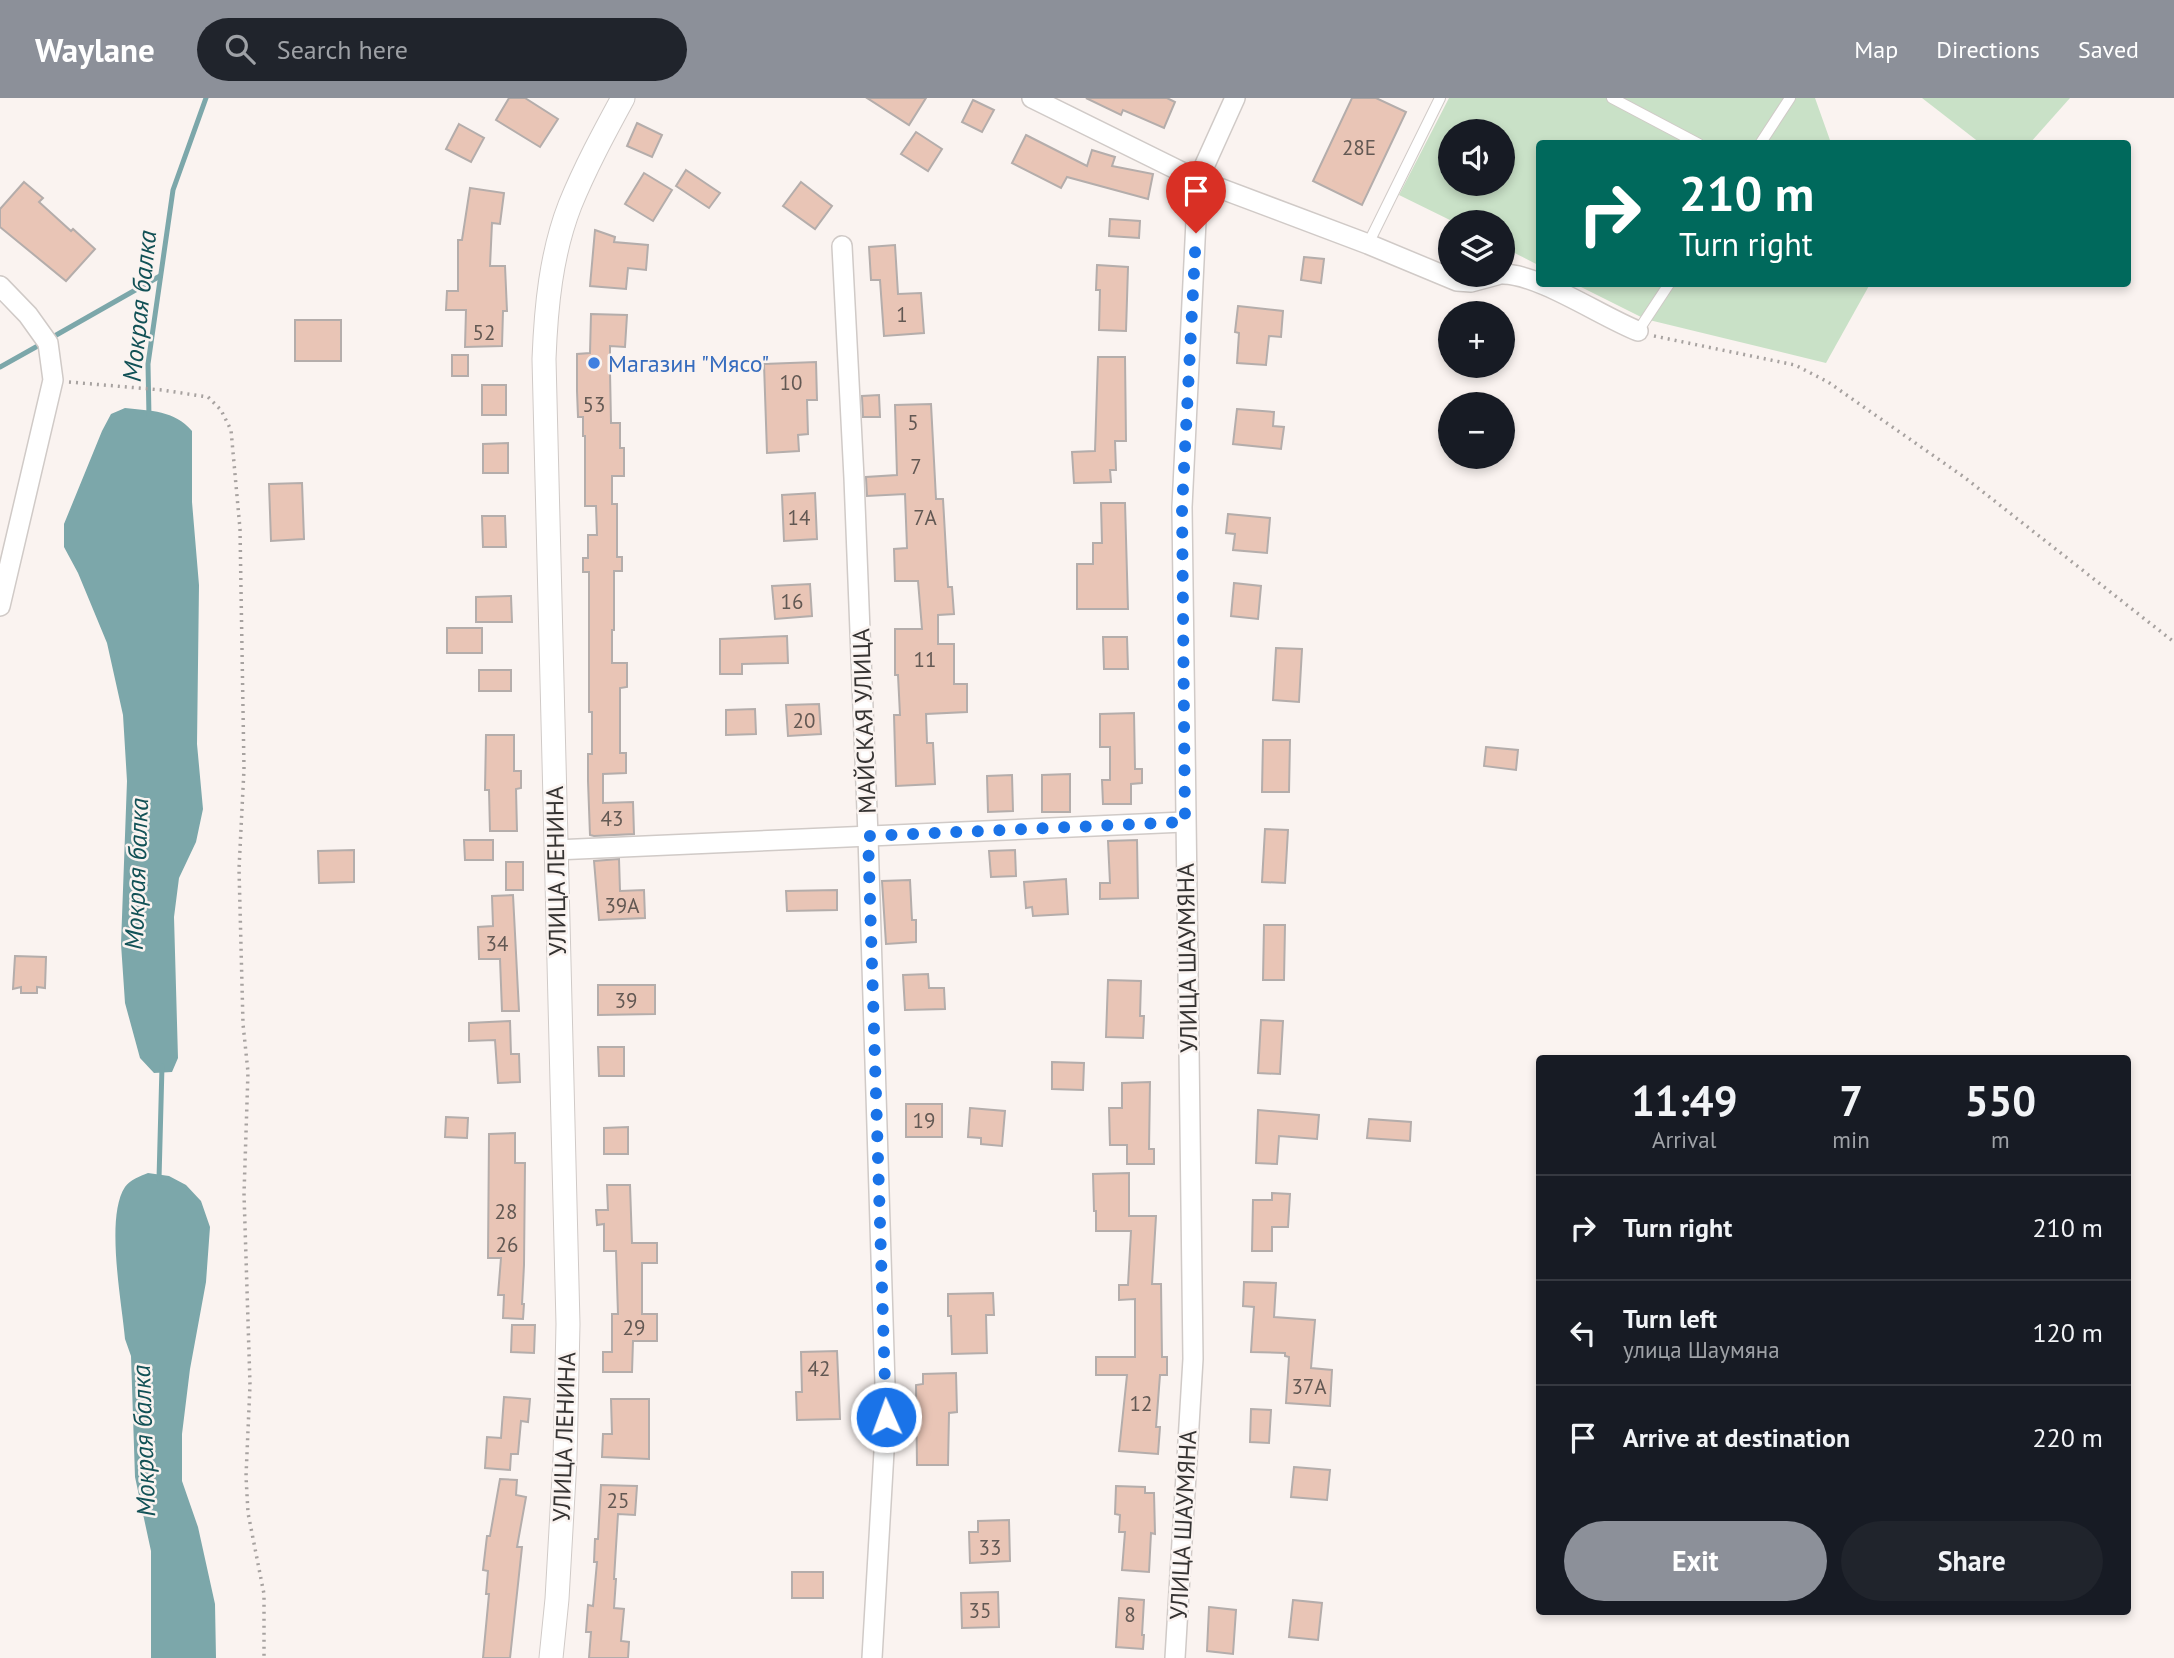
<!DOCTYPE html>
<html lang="en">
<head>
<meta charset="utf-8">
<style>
	:root { --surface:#171b24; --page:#20242c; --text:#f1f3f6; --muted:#9ea1a6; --line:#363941; --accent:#8c9099 }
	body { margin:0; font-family:"PT Sans",sans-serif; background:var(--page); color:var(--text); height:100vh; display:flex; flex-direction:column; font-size:26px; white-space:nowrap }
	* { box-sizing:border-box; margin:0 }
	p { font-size:23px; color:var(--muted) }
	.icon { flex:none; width:38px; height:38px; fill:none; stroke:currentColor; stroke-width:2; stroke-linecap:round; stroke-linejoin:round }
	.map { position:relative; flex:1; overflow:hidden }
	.panel { position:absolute; left:1536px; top:957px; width:595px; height:560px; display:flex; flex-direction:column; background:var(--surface); border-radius:7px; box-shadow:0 4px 10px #0003 }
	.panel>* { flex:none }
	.top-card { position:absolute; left:1536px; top:42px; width:595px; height:147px; border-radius:7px; box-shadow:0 4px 10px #0003; background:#00695c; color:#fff; overflow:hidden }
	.fabs { position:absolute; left:1438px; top:21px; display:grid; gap:14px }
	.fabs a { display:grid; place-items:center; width:77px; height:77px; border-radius:50%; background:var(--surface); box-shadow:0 4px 10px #0003; font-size:35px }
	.pin { position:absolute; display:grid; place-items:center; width:60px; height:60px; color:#fff; margin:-72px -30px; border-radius:50% 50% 50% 0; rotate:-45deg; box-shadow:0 0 7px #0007 }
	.pin .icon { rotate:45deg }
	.me { position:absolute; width:77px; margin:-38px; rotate:358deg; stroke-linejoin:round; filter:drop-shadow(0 0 5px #0008) }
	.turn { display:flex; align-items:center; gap:24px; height:147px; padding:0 28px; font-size:32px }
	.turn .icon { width:91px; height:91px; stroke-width:2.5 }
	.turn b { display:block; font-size:49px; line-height:60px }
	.eta { display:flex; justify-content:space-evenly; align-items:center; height:119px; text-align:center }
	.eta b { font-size:42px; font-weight:600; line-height:49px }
	.primary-button { display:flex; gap:14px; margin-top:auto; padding:14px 28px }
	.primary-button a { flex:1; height:80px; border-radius:42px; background:var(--accent); color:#fff; font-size:28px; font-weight:600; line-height:80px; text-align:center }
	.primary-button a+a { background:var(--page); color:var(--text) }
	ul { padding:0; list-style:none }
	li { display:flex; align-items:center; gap:21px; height:105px; padding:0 28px; border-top:2px solid var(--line) }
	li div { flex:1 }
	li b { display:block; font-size:26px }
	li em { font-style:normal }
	header { display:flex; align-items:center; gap:42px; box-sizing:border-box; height:98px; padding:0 35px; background:var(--accent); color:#fff }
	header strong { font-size:33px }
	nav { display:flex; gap:38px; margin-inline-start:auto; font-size:24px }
	.search { width:490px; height:63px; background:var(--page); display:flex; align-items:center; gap:18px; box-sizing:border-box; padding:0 24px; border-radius:38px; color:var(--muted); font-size:26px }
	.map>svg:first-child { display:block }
	.green { fill:#c9e1c7; fill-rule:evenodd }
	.water { fill:#7ca7aa }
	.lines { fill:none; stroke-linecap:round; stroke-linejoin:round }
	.stream { stroke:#7ca7aa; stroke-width:5 }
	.building { fill:#e9c5b6; stroke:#b4adab; stroke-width:2 }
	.service-casing { stroke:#d0cac7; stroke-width:12 }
	.minor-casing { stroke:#d0cac7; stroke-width:22 }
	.tertiary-casing { stroke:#d0cac7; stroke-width:25 }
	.path { stroke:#a7a2a0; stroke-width:3.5; stroke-dasharray:2 5; stroke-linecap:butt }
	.service { stroke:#fff; stroke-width:10 }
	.minor { stroke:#fff; stroke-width:19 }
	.tertiary { stroke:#fff; stroke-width:23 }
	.route { stroke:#1a73e8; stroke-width:12; stroke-dasharray:0 21.6 }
	.shop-dot { fill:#3f7fe0; stroke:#faf3f0; stroke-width:2.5 }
	.labels { text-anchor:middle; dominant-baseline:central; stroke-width:5; stroke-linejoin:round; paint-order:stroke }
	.number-label { font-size:21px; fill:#625853 }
	.shop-label { font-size:24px; fill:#366cbe; stroke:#faf3f0; text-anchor:start }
	.street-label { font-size:24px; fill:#353332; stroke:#faf3f0 }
	.water-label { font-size:26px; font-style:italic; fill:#125156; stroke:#faf3f0 }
</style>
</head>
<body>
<header>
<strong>Waylane</strong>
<div class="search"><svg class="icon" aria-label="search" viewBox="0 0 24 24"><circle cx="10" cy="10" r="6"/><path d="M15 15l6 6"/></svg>Search here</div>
<nav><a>Map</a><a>Directions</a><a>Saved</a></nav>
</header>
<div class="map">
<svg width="2174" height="1560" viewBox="0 0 2174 1560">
	<rect width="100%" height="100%" fill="#faf3f0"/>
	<g class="green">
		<path d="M1449,0H1815L1831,45L1540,46V168L1503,149V124H1454L1399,97ZM1451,33H1503V86H1451Z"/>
		<polygon points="1922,0 2070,0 2030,45 1980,45"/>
		<polygon points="1575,186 1870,186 1826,265 1645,221"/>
	</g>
	<g class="water">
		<path d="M125,310C151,313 174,312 192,333V404L199,487L197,646L203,711L196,744L179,780L174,819L178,960L172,974L154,975L140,960L125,905L121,846L127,683L123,617L107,545L78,475L64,449V426L102,333L111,316Z"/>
		<path d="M148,1075L169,1078L186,1087L201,1103L210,1129L206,1184L190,1271L182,1336V1383L198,1429L215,1506L216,1560H151V1453L135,1379L131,1258L125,1241C122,1205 105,1119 125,1089C130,1082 140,1078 148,1075Z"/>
	</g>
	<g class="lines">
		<g class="stream">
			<polyline points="51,240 160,178"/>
			<polyline points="0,269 43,245"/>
			<polyline points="149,319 148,266 173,92 206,0"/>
			<polyline points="159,1081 162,968"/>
		</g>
	</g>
	<g class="building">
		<polygon points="509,0 525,0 558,21 540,49 496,22"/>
		<polygon points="867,0 926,0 909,27"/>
		<polygon points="1086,0 1167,0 1175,4 1164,30 1123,12 1121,17"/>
		<polygon points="1352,0 1376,0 1406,14 1362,107 1313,83"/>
		<polygon points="973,2 994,12 982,34 962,24"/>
		<polygon points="637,25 662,37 652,59 627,48"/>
		<polygon points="459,26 484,40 471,64 446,51"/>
		<polygon points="916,34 942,51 928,73 901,56"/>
		<polygon points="1026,37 1087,68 1092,52 1115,59 1112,68 1153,76 1148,101 1067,79 1061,90 1012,65"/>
		<polygon points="686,72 720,95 709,110 676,88"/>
		<polygon points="644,75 672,92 653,123 625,106"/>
		<polygon points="24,84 43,100 39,104 71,133 73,131 95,151 66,183 0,129 0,111"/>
		<polygon points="801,84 832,108 815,131 783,108"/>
		<polygon points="470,90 504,95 500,126 492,125 490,168 505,168 507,213 503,213 502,248 465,249 466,212 446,212 447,193 458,193 458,142 462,142"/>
		<polygon points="1110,121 1140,123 1139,140 1109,138"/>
		<polygon points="595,132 615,139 614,144 648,147 646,172 628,170 626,191 590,188"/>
		<polygon points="895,147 898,196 921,195 924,235 884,238 880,182 871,182 869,149"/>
		<polygon points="1304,159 1324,161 1321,185 1301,182"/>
		<polygon points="1097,167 1128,169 1126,233 1099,232 1100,192 1096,192"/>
		<polygon points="1238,208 1283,213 1281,239 1269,238 1266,267 1237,265 1239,235 1235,234"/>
		<polygon points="591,216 627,217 625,249 610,248 610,274 611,325 620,325 620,350 624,350 624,378 612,378 612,406 617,406 617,459 622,459 622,473 614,473 614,532 612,532 612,565 627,565 627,589 620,590 620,655 626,655 626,675 603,676 603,705 633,704 634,736 594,738 590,737 588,683 588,656 592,656 592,614 589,614 589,474 583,474 583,460 588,460 588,437 597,437 596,408 585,408 585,338 583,338 583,319 578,319 577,293 577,256 590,255"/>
		<rect x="295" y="222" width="46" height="41"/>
		<rect x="452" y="257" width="16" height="21"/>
		<polygon points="1098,259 1125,259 1126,343 1115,343 1116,372 1110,372 1111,384 1074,385 1072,354 1095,353"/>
		<polygon points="816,264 817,302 807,302 808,336 798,337 799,353 767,355 764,266"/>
		<rect x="482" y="287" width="24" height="30"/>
		<polygon points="879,297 880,319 863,319 862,298"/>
		<polygon points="931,306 936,401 943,401 948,489 952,489 954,516 938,517 938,546 954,546 954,586 967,586 967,614 926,616 927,645 933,645 935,686 896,688 894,617 900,617 898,577 895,577 895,531 922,531 918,483 895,483 894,451 907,450 905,396 867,398 866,379 897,377 895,307"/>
		<polygon points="1237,311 1274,314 1273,328 1284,329 1281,351 1233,346"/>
		<polygon points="508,345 508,375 483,375 483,346"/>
		<polygon points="302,385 304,441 271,443 269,386"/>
		<polygon points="815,395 817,441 784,443 782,397"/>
		<polygon points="1101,405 1125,405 1128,511 1077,511 1077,466 1093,466 1093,445 1102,445"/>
		<polygon points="1228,416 1270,420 1267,455 1233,452 1235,436 1226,435"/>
		<polygon points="482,418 505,418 506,449 483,449"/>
		<polygon points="1234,485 1261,488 1258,521 1231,518"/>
		<polygon points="810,486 812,518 775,521 772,488"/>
		<polygon points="511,498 512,524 476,524 476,499"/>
		<rect x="447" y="530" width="35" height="25"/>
		<polygon points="787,538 788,565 742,566 742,576 720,576 720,541"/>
		<polygon points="1103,539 1127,539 1128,571 1104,571"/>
		<polygon points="1276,550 1302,551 1299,604 1273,602"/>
		<rect x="479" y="572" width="32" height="21"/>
		<polygon points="819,606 821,636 788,638 786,607"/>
		<polygon points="755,611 756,636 726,637 726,612"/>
		<polygon points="1134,615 1135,671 1142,671 1142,685 1131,686 1131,706 1103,706 1102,682 1110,682 1110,649 1100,649 1100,616"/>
		<polygon points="486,637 514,637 514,673 521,673 521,690 516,691 517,733 490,733 489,692 485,692"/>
		<polygon points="1263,642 1290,642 1289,694 1262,694"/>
		<polygon points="1486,649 1518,652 1516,672 1484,668"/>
		<polygon points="1070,676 1070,714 1042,714 1042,677"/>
		<polygon points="1012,677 1013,713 988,714 987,678"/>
		<polygon points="1265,731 1288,732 1285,785 1262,784"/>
		<polygon points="464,742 493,742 493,762 465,762"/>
		<polygon points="1137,742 1138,800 1100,801 1100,785 1110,785 1108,743"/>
		<polygon points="354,752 354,784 319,785 318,753"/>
		<polygon points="1015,752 1016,778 991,779 989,753"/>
		<polygon points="619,761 620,793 644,792 645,820 599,822 594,763"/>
		<rect x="506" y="764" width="17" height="28"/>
		<polygon points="1066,781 1068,816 1033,818 1032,809 1026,810 1024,784"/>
		<polygon points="910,782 912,822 916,822 916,844 886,846 882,783"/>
		<polygon points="837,792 837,812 787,813 786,793"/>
		<polygon points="513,797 519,913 502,913 500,861 479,861 478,829 493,828 492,798"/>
		<polygon points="1264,827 1285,827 1284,882 1263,882"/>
		<polygon points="15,858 46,859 45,890 37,889 37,895 21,895 21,889 13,891"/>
		<polygon points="928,876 929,890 944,890 945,911 905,912 903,877"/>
		<polygon points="1108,882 1141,883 1140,918 1144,918 1143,940 1106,939"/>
		<polygon points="598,887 655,887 655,916 598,917"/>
		<polygon points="1261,922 1283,923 1280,976 1258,975"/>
		<polygon points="510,923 511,956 519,956 520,984 498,985 495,942 469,943 469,925"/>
		<polygon points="598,949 624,949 624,978 599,978"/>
		<polygon points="1052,964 1084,965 1083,992 1052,991"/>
		<polygon points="1150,984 1149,1051 1154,1051 1154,1066 1127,1066 1127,1047 1110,1047 1109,1010 1122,1010 1122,985"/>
		<rect x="906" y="1006" width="36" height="33"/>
		<polygon points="970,1010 1005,1013 1002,1048 981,1046 981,1040 968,1039"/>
		<polygon points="1258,1012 1319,1017 1317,1041 1279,1038 1277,1066 1256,1065"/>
		<polygon points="446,1019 468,1020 467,1040 445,1039"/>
		<polygon points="1369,1021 1411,1024 1410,1043 1367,1040"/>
		<polygon points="628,1029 628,1056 604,1056 604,1030"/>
		<polygon points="515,1035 515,1065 525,1065 524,1167 522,1206 524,1206 523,1221 503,1220 504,1197 498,1197 501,1160 488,1160 489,1036"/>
		<polygon points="1129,1075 1129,1118 1156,1118 1152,1186 1161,1186 1162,1259 1167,1259 1167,1277 1160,1277 1156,1329 1160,1329 1158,1356 1119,1353 1127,1277 1096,1277 1096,1259 1135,1259 1135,1201 1119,1202 1119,1187 1128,1187 1131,1133 1096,1133 1096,1113 1094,1113 1093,1076"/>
		<polygon points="607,1087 630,1087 632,1145 657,1145 657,1165 642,1165 642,1216 657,1216 657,1243 633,1243 632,1274 603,1274 603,1254 612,1254 612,1216 618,1216 616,1153 604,1153 604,1126 597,1127 596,1112 608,1112"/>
		<polygon points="1272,1095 1290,1096 1288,1129 1272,1129 1272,1153 1252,1153 1253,1102 1272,1102"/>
		<polygon points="1244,1184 1276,1185 1274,1219 1315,1222 1311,1270 1332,1272 1330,1308 1286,1305 1289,1259 1285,1258 1285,1255 1251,1254 1254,1209 1243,1208"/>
		<polygon points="993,1195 994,1217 986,1217 987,1255 952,1256 951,1218 948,1218 948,1196"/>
		<polygon points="512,1227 535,1227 534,1255 511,1254"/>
		<polygon points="837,1253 840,1321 797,1322 796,1294 802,1294 801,1254"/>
		<polygon points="956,1275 957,1314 949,1315 948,1367 917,1367 916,1287 923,1286 923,1276"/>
		<polygon points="504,1299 530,1301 528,1324 521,1323 518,1356 511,1356 510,1372 485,1370 487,1339 501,1340"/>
		<polygon points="611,1301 649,1301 649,1361 602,1359 603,1336 612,1336"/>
		<polygon points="1251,1311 1271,1312 1269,1345 1250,1344"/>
		<polygon points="1294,1369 1330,1372 1327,1402 1291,1399"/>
		<polygon points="500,1381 517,1382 516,1397 526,1399 517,1449 522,1449 510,1560 483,1560 489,1496 486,1496 488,1473 483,1472 487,1438 490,1438"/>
		<polygon points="601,1387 637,1388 635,1417 618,1416 614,1481 616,1481 614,1510 624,1511 621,1543 629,1544 628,1560 589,1560 591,1534 586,1534 588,1507 593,1508 597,1464 594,1464 595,1441 598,1441"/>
		<polygon points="1116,1388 1145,1389 1145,1395 1154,1395 1155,1436 1151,1435 1149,1474 1122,1472 1125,1434 1119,1434 1120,1417 1115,1416"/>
		<polygon points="1009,1422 1010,1463 970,1465 969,1434 978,1434 978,1423"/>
		<rect x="792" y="1474" width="31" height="26"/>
		<polygon points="998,1494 999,1529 962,1530 961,1495"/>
		<polygon points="1119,1500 1144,1502 1142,1537 1144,1537 1143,1551 1116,1549"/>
		<polygon points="1293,1502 1322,1505 1318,1542 1289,1539"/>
		<polygon points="1209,1509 1236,1512 1233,1556 1207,1553"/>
	</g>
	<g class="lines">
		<g class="service-casing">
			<g id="service">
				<polyline points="1612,0 1699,46"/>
				<polyline points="1760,46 1790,0"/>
				<polyline points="1368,146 1440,0"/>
				<polyline points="1638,233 1669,186"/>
			</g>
		</g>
		<g class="minor-casing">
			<g id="minor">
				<polyline points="1032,0 1198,82 1368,146 1457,183 1471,184 1497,177"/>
				<polyline points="842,148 854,380 868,738 886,1319 872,1560"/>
				<path d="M1503,176C1539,176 1602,219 1638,233"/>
				<polyline points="0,188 28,217 48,245 53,282 0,508"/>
				<polyline points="555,752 1184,724"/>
				<polyline points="1175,1560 1193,1261 1182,409 1198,82 1235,0"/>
			</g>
		</g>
		<g class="tertiary-casing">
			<path id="tertiary" d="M551,1560L557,1501L565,1361L568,1226L544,261C546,209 551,156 570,107C585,70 604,35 623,0"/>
		</g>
		<g class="path">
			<polyline points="1654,238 1795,267 1828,284 1964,379 2174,544"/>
			<polyline points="69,284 162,292 208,299 221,312 231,332 240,431 244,671 239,771 243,926 248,974 244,1096 250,1287 246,1378 248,1415 264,1496 264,1560"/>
		</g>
		<use href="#service" class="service"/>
		<use href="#minor" class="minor"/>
		<use href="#tertiary" class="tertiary"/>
	</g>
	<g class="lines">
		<polyline class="route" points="886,1319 868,738 1185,724 1182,410 1196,135"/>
	</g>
	<circle class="shop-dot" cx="594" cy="265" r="7"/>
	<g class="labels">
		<g class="number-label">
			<text x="1359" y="49">28Е</text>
			<text x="902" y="216">1</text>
			<text x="484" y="234">52</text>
			<text x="791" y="284">10</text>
			<text x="594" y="306">53</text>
			<text x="913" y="324">5</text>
			<text x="916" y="368">7</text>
			<text x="799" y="419">14</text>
			<text x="925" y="419">7А</text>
			<text x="792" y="503">16</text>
			<text x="925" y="561">11</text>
			<text x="804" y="622">20</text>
			<text x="612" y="720">43</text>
			<text x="622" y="807">39А</text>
			<text x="497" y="845">34</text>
			<text x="626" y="902">39</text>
			<text x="924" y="1022">19</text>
			<text x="506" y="1113">28</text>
			<text x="507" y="1146">26</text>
			<text x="634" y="1229">29</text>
			<text x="819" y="1270">42</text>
			<text x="1309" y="1288">37А</text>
			<text x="1141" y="1305">12</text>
			<text x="618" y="1402">25</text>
			<text x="990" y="1449">33</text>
			<text x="980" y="1512">35</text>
			<text x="1130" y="1516">8</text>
		</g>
		<g class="shop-label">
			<text x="608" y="265">Магазин "Мясо"</text>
		</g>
		<g class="street-label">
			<text transform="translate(864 623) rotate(-92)">МАЙСКАЯ УЛИЦА</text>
			<text transform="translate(556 773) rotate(-91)">УЛИЦА ЛЕНИНА</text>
			<text transform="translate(1187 860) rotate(-91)">УЛИЦА ШАУМЯНА</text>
			<text transform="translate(564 1339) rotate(-88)">УЛИЦА ЛЕНИНА</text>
			<text transform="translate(1183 1427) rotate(-87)">УЛИЦА ШАУМЯНА</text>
		</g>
		<g class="water-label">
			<text transform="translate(139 208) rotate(-84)">Мокрая балка</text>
			<text transform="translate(136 776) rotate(-88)">Мокрая балка</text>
			<text transform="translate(143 1343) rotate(-92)">Мокрая балка</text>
		</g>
	</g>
</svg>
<div class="fabs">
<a><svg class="icon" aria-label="sound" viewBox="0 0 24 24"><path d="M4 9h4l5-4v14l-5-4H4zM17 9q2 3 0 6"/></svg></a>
<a><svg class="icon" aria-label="layers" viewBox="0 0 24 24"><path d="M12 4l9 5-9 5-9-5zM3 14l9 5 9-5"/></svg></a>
<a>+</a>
<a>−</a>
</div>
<div class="pin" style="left:1196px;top:135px;background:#d93025"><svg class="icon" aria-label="arrive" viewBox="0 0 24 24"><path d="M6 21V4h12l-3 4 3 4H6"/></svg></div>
<svg class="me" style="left:886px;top:1319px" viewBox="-20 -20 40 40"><circle r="17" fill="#1a73e8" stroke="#fff" stroke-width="3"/><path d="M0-11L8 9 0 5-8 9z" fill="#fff"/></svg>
<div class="top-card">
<div class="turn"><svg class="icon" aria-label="right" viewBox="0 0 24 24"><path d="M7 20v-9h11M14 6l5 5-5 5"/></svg><div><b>210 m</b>Turn right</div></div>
</div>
<section class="panel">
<div class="eta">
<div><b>11:49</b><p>Arrival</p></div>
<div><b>7</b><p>min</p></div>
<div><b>550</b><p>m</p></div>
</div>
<ul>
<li><svg class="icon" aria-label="right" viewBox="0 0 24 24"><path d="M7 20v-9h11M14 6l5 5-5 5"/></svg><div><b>Turn right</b></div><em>210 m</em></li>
<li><svg class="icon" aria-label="left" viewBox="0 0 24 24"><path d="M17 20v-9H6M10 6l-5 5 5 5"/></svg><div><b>Turn left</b><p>улица Шаумяна</p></div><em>120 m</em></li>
<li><svg class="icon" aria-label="arrive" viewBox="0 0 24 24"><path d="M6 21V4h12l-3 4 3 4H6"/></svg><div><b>Arrive at destination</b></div><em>220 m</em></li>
</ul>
<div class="primary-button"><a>Exit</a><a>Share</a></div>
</section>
</div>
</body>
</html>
